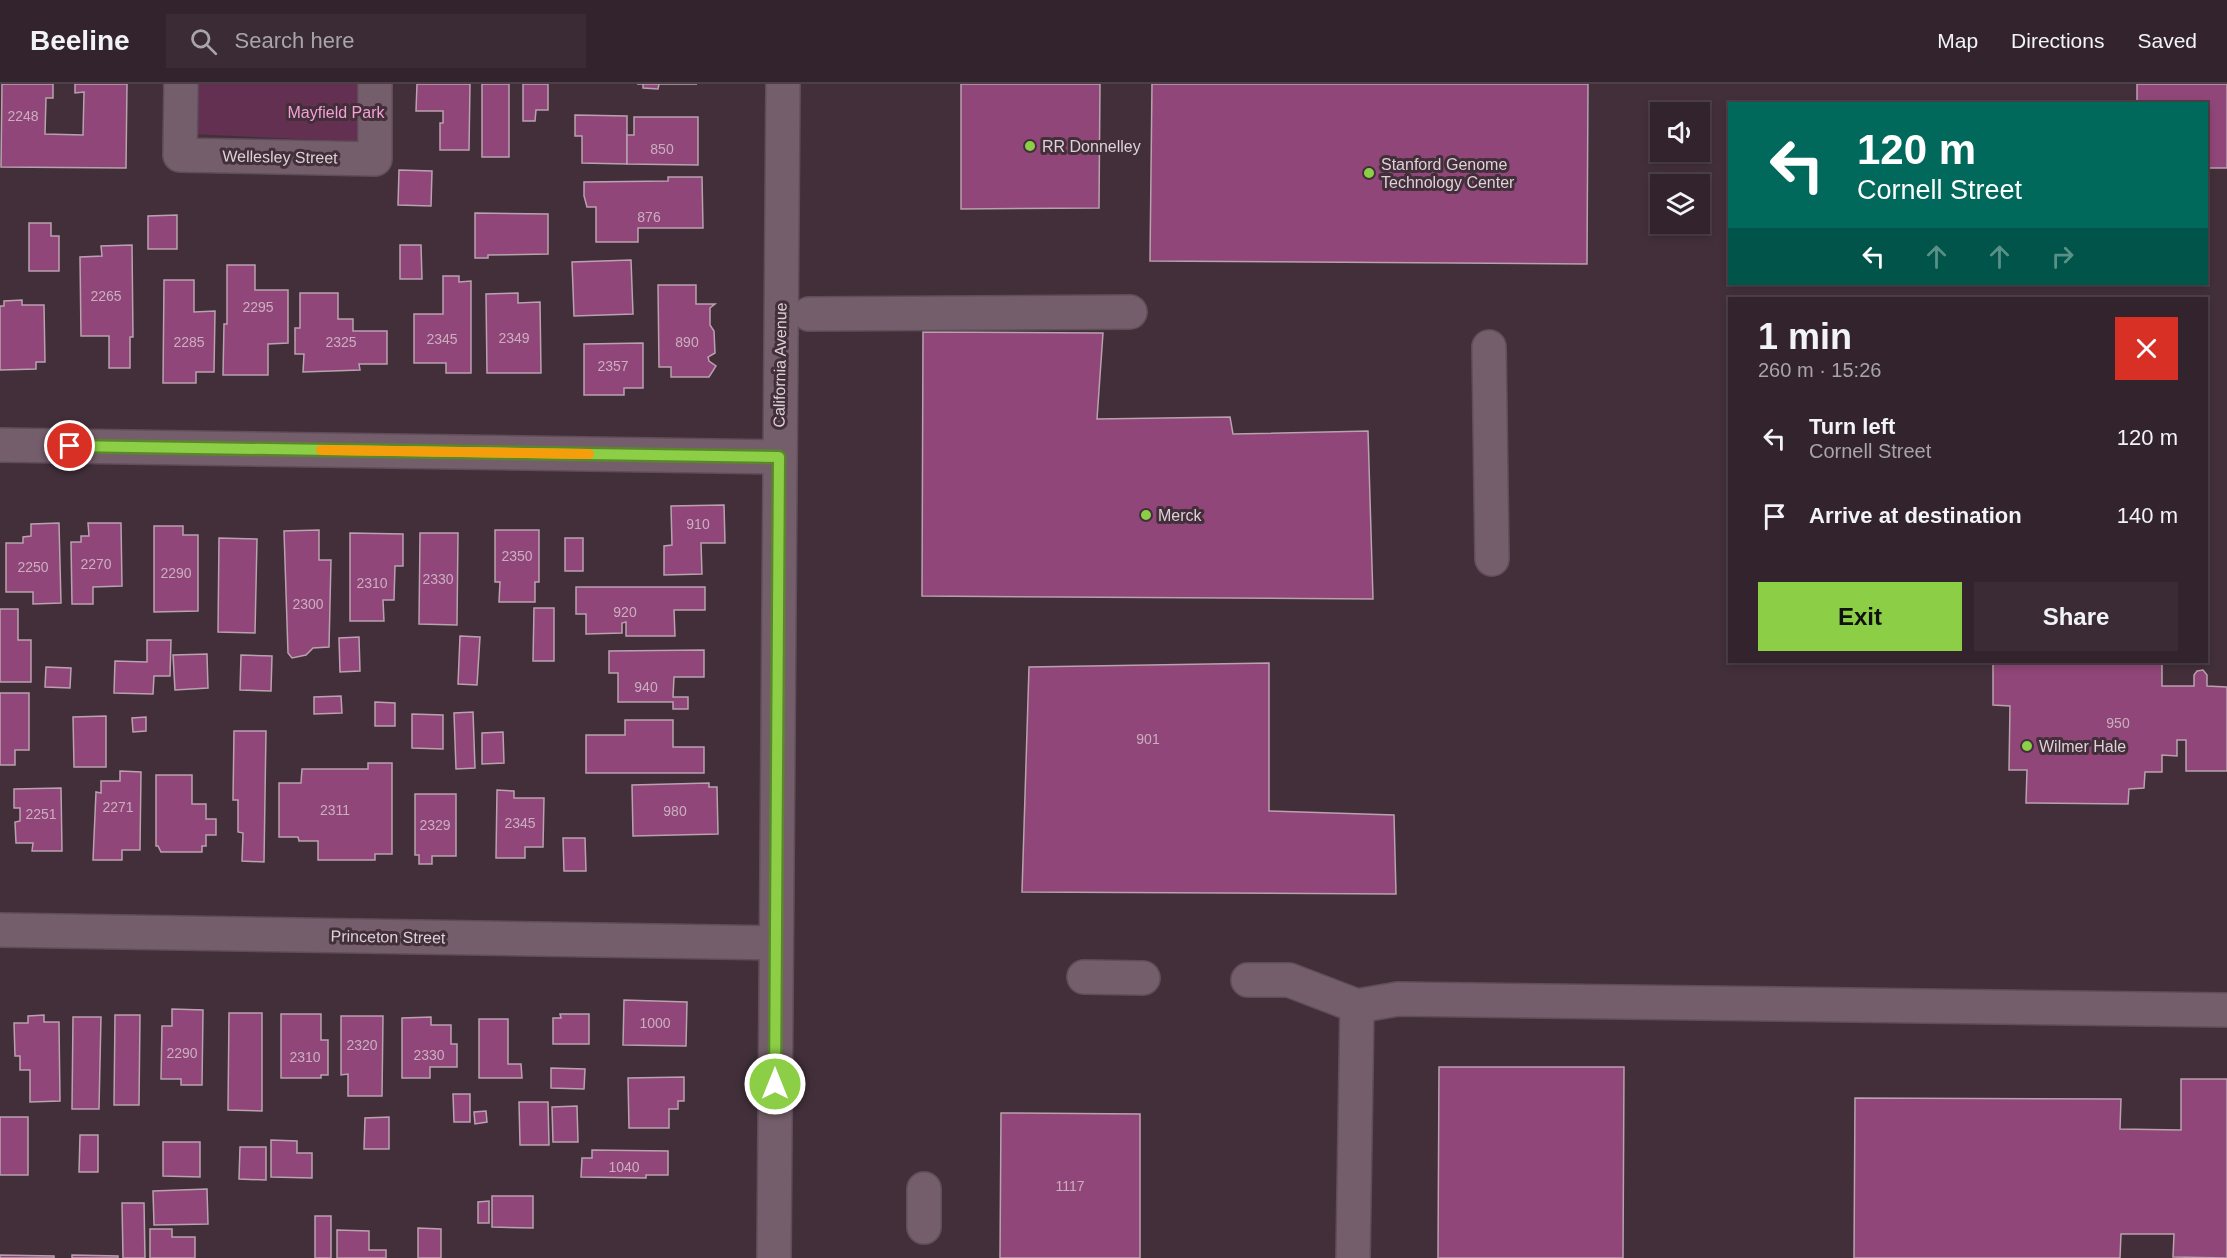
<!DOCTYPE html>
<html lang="en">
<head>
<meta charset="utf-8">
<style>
	:root { --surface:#32232c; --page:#3a2b34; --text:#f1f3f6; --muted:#a8a4a9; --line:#4d4048; --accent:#8cce45 }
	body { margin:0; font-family:Arial,sans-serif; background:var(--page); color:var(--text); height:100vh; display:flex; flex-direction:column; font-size:22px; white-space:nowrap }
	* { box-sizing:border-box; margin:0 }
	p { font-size:20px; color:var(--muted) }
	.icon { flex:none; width:33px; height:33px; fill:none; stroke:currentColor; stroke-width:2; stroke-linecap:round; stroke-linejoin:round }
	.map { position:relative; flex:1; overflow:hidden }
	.drawer { position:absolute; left:1728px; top:213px; width:480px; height:366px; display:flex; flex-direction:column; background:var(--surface); border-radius:0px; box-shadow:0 3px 9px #0003,0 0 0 2px var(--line) }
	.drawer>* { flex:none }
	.banner { position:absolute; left:1728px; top:18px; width:480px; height:183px; border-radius:0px; box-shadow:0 3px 9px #0003,0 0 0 2px var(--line); background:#00695c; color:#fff; overflow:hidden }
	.controls { position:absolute; left:1650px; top:18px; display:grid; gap:12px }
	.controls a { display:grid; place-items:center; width:60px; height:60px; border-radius:0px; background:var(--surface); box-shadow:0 3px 9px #0003,0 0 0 2px var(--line); font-size:30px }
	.pin { position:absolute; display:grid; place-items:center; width:51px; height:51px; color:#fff; margin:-26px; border:3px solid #fff; border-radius:50%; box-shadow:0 2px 6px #0007 }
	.me { position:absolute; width:66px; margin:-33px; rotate:0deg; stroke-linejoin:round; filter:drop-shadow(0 0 4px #0008) }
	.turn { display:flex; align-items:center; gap:21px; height:126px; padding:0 30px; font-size:27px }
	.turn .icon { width:78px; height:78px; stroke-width:2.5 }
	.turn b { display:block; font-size:42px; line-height:51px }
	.lanes { display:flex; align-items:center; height:57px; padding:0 30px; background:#0003; justify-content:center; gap:30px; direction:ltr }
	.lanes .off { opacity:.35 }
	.round { display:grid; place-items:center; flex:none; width:63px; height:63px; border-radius:0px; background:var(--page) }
	.overview { display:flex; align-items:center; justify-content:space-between; height:102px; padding:0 30px }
	h1 { font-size:36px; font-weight:700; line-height:45px }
	.cta { display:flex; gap:12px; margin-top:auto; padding:12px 30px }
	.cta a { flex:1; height:69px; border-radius:0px; background:var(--accent); color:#111; font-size:24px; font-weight:700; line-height:69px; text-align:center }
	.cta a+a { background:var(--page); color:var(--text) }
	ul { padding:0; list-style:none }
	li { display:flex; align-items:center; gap:18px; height:78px; padding:0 30px }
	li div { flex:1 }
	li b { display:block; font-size:22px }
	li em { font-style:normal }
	header { display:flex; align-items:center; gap:36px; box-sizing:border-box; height:84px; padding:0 30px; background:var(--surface); border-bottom:2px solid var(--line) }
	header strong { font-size:28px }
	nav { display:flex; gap:33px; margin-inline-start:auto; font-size:21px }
	.search { width:420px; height:54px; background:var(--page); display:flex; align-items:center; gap:15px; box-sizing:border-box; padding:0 21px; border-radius:0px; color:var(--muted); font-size:22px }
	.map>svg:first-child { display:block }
	.green { fill:#633051 }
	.building { fill:#904678; stroke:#b9a1af; stroke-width:1.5 }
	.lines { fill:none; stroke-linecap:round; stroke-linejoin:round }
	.minor-casing { stroke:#5f4e59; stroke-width:36 }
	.minor { stroke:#745e6b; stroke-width:33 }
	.route-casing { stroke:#5b862d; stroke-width:15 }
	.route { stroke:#8cce45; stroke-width:10 }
	.slow { stroke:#f59e0b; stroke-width:10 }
	.poi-dot { fill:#8cce45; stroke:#422f3a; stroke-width:2 }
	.labels { text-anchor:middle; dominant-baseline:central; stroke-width:6; stroke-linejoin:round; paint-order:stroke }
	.number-label { font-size:14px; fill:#caaec0 }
	.park-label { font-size:16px; fill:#f4a0d5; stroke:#422f3a }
	.poi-label { font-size:16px; fill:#ded1d8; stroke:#422f3a; text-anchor:start }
	.street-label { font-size:16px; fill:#ded1d8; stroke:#422f3a }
</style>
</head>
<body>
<header>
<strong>Beeline</strong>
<div class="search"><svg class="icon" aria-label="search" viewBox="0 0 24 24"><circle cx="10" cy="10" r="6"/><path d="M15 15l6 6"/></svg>Search here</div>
<nav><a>Map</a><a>Directions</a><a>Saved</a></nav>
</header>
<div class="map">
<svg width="2227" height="1174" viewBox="0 0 2227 1174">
	<rect width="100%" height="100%" fill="#422f3a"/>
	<polygon class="green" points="191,0 367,0 365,58 191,50"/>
	<g class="building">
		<polygon points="2,0 53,0 53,14 46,14 45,50 83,51 84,8 75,9 75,0 127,0 126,84 1,83"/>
		<polygon points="417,0 470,0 469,66 440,66 440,39 443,39 443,27 416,27"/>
		<rect x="482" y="0" width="27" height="73"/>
		<polygon points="523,0 548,0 548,26 536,26 535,37 523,37"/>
		<polygon points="637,0 697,0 659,0 658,5 643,4 643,0"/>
		<polygon points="961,0 1100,0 1099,124 961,125"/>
		<polygon points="1152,0 1588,0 1587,180 1150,177"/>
		<polygon points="2137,0 2227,0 2227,84 2206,84 2206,20 2137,20"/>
		<polygon points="575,31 627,32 627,80 582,79 582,52 575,52"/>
		<polygon points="634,33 698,33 698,81 627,80 627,51 634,51"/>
		<polygon points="399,86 432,87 431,122 398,121"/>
		<polygon points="668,93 702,93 703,144 638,144 638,158 596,158 596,123 587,123 584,112 584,98 668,97"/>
		<polygon points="475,129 548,130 548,170 488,171 488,174 475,174"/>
		<polygon points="177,131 177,165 148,165 148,132"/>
		<polygon points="29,139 51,139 51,152 59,152 59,187 29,187"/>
		<polygon points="132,161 133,253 130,253 130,284 109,284 109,252 81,252 80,173 102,172 101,162"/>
		<polygon points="400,161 421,161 422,195 400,195"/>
		<polygon points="631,176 633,230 574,232 572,178"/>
		<polygon points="227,181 255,181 255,206 288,206 288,259 268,260 268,291 223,291 224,240 227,240"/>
		<polygon points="443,192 459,192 459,198 471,197 471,289 446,289 446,279 414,279 414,230 443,230"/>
		<polygon points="164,196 194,196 194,228 215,227 214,288 196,288 196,299 163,299"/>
		<polygon points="658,201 696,201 696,220 715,220 710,224 710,241 714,247 715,269 708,273 709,277 716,282 709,293 671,293 671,283 659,283"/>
		<polygon points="300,209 338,209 338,235 353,235 353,247 387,247 387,280 359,280 360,286 303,288 304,270 295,270 295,244 300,244"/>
		<polygon points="518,209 518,219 540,218 541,289 487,289 486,210"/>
		<polygon points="22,216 22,221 44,221 45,278 36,278 36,285 0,286 0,222 4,222 4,217"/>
		<polygon points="923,248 1103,249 1097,335 1230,333 1233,350 1368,347 1373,515 922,512"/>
		<polygon points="643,259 643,304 624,304 624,311 584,311 584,260"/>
		<polygon points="724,421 725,459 701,459 702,490 664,491 664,462 672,461 671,422"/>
		<polygon points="59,439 61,519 33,520 33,508 6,508 6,459 23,459 23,453 31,452 31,440"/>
		<polygon points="88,439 121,439 122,502 93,503 93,520 72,520 71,458 81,458 81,452 89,452"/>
		<polygon points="154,442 183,442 183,451 198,451 198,527 154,528"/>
		<polygon points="319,446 319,476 331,476 329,563 313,564 306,571 292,574 288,569 284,447"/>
		<polygon points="495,446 539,446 539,498 535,498 535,518 499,518 500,498 495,498"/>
		<polygon points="350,449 403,450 403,482 395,482 394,516 383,516 384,537 350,537"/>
		<polygon points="420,449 458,449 457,541 419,540"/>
		<polygon points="219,454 257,455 255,549 218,548"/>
		<rect x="565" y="454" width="18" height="33"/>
		<polygon points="576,503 705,503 705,526 674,526 675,552 626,552 626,538 622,539 622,549 586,550 586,530 576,530"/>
		<polygon points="534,524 554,524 554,577 533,577"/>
		<polygon points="0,525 18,525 18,556 31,556 31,598 0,598"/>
		<polygon points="460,552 480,553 477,601 458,600"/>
		<polygon points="359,553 360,587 340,588 339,554"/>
		<polygon points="147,556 171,556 170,592 154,592 153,610 114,609 115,577 147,578"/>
		<polygon points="704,566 704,593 674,593 673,613 688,613 688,625 673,625 673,618 618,618 618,589 609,589 609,567"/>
		<polygon points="207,570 208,604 175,606 173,571"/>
		<polygon points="241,571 272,572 271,607 240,606"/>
		<polygon points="1993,578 2162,578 2162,602 2194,602 2194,591 2197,587 2203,586 2207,591 2207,602 2227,603 2227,687 2186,687 2186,656 2177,656 2177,672 2162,671 2162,688 2145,688 2144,704 2129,705 2128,720 2026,719 2027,686 2009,686 2010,622 1993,621"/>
		<polygon points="1269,579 1269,727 1394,731 1396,810 1022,808 1029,583"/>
		<polygon points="46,583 71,584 70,604 45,603"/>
		<polygon points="0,609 29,609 29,666 15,666 15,681 0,681"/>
		<polygon points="341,612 342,629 314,630 314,613"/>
		<polygon points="375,618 395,619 395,642 375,642"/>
		<polygon points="473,628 475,684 456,685 454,629"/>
		<polygon points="412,630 443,631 443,665 412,664"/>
		<polygon points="106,632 106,683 74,683 73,633"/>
		<polygon points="146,633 146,647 133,648 132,634"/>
		<polygon points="625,636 673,636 673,663 704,663 704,689 586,689 586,651 625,651"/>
		<polygon points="234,647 266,647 264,778 242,777 243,749 238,748 238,716 233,716"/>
		<polygon points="503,648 504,679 482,680 482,649"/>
		<polygon points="368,679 392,679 392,770 375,770 375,776 318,776 318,757 299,757 298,753 279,753 279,699 301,699 302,685 368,685"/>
		<polygon points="120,687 141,688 140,766 122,766 122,776 93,776 96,708 101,709 101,697 120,697"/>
		<polygon points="156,691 192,691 192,720 206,720 206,735 216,735 216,751 206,751 206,762 202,762 202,768 161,768 158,762 156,762"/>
		<polygon points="709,699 709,703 717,703 718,750 633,752 632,701"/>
		<polygon points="61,704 62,767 32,767 33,759 16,759 15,738 20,737 20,724 14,724 14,705"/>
		<polygon points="497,706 514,707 514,714 544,714 543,763 525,763 525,774 496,774"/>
		<polygon points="415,710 456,710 456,772 432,772 432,780 419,780 419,771 415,771"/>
		<polygon points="563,754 585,754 586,787 564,787"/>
		<polygon points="624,916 687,918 686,962 623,961"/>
		<polygon points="172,925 203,926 202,1001 181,1001 181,995 161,995 162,942 172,942"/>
		<polygon points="229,929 262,929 262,1027 228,1026"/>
		<polygon points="281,930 321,930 321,956 328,956 328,991 321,991 321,994 281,994"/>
		<polygon points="560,930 589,930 589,960 553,960 553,934 561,934"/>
		<polygon points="44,931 44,938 59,938 60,1017 30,1018 30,986 20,986 20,972 15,972 14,939 28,939 28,932"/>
		<polygon points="115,931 140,931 139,1021 114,1021"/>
		<polygon points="341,932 383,932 382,1012 348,1012 348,990 341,991"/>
		<polygon points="73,933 101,933 99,1025 72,1025"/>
		<polygon points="431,933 431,941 451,941 451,960 457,960 457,983 430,983 430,994 402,994 402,934"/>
		<polygon points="479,935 508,935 508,980 521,980 522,994 479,994"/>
		<polygon points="1439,983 1624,983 1623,1174 1438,1174"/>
		<polygon points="551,984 585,985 584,1005 551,1004"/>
		<polygon points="684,993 684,1017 678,1017 678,1025 669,1025 669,1044 629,1044 628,994"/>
		<polygon points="2181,995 2227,995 2227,1174 2173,1173 2174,1150 2121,1150 2120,1174 1854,1174 1855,1014 2121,1015 2120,1045 2181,1046"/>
		<polygon points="453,1010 470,1010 470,1038 454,1038"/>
		<polygon points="519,1018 548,1018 549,1061 520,1061"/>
		<polygon points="577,1022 578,1058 553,1058 552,1023"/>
		<polygon points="486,1027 487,1038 475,1040 474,1028"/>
		<polygon points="1001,1029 1140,1030 1140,1174 1000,1174"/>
		<rect x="0" y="1033" width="28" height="58"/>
		<polygon points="389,1033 389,1065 364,1065 365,1034"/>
		<polygon points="80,1051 98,1051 98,1088 79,1088"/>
		<polygon points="271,1056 297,1057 297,1069 312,1069 312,1094 271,1093"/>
		<polygon points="163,1058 200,1058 200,1093 163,1092"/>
		<polygon points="240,1063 266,1063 266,1096 239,1095"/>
		<polygon points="592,1066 668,1067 668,1091 646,1091 646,1094 581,1093 582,1074 592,1074"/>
		<polygon points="207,1105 208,1140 154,1141 153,1107"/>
		<polygon points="492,1112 533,1112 533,1144 492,1143"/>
		<polygon points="489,1117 489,1139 478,1139 478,1118"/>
		<polygon points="122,1119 144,1119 145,1174 123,1174"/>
		<rect x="315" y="1132" width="16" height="42"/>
		<polygon points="418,1144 441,1145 441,1174 418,1174"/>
		<polygon points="150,1145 172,1145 172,1153 195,1153 195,1174 150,1174"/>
		<polygon points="337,1146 369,1147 369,1166 386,1166 386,1174 337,1174"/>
		<polygon points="0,1171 54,1172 54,1174 0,1174"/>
		<polygon points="72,1171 118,1172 118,1174 72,1174"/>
	</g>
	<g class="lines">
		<g class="minor-casing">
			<g id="minor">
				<polyline points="181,0 180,71 375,75 375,0"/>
				<polyline points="809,230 1130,228"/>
				<polyline points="1489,263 1492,475"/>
				<polyline points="0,361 779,373"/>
				<polyline points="0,846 776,859"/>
				<polyline points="1084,893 1143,894"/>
				<polyline points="1248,896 1289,896 1357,922 1398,915 2227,926"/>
				<polyline points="924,1143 924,1105"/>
				<polyline points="774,1174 783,0"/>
				<polyline points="1353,1174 1357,922"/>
			</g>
		</g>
		<use href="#minor" class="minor"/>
	</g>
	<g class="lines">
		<g class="route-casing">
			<polyline id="route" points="70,362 779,373 775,1000"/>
		</g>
		<use href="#route" class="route"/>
		<polyline class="slow" points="321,366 589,370"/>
	</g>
	<g class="poi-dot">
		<circle cx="1030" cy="62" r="6"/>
		<circle cx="1369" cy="89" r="6"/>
		<circle cx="1146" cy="431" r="6"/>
		<circle cx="2027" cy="662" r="6"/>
	</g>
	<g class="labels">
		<g class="number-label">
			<text x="23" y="32">2248</text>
			<text x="662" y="65">850</text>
			<text x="649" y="133">876</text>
			<text x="106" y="212">2265</text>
			<text x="258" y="223">2295</text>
			<text x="514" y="254">2349</text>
			<text x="442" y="255">2345</text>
			<text x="189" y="258">2285</text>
			<text x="341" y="258">2325</text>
			<text x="687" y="258">890</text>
			<text x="613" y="282">2357</text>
			<text x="698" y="440">910</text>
			<text x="517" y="472">2350</text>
			<text x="96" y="480">2270</text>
			<text x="33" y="483">2250</text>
			<text x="176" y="489">2290</text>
			<text x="438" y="495">2330</text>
			<text x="372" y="499">2310</text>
			<text x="308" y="520">2300</text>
			<text x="625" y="528">920</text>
			<text x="646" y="603">940</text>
			<text x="2118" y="639">950</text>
			<text x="1148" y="655">901</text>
			<text x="118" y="723">2271</text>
			<text x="335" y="726">2311</text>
			<text x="675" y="727">980</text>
			<text x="41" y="730">2251</text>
			<text x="520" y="739">2345</text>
			<text x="435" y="741">2329</text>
			<text x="655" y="939">1000</text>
			<text x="362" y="961">2320</text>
			<text x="182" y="969">2290</text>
			<text x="429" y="971">2330</text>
			<text x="305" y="973">2310</text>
			<text x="624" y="1083">1040</text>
			<text x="1070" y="1102">1117</text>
		</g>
		<g class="park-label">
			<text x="336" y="28">Mayfield Park</text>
		</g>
		<g class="poi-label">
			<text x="1042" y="62">RR Donnelley</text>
			<text x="1381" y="80">Stanford Genome<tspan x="1381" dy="18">Technology Center</tspan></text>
			<text x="1158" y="431">Merck</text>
			<text x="2039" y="662">Wilmer Hale</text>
		</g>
		<g class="street-label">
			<text transform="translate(280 73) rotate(1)">Wellesley Street</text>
			<text transform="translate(780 281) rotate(-89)">California Avenue</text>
			<text transform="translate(388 853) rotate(1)">Princeton Street</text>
		</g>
	</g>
</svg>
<div class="controls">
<a><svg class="icon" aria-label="sound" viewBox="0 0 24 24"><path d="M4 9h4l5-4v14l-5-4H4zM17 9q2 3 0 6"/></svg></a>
<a><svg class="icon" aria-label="layers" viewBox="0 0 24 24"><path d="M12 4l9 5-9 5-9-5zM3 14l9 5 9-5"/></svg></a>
</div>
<div class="pin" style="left:70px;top:362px;background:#d93025"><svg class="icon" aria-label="arrive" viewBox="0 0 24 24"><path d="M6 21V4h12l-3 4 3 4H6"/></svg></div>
<svg class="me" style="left:775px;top:1000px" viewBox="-20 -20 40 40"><circle r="17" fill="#8cce45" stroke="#fff" stroke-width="3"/><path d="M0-11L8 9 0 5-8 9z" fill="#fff"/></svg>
<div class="banner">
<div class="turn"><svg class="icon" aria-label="left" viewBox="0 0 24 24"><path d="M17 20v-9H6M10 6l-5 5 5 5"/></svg><div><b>120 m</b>Cornell Street</div></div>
<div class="lanes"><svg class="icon" aria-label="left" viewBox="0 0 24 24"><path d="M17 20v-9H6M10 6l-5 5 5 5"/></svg><svg class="icon off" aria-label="ahead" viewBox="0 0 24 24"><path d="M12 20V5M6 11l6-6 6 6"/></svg><svg class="icon off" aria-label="ahead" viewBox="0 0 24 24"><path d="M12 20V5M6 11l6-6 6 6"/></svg><svg class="icon off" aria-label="right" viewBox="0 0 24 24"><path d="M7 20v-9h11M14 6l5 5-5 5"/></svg></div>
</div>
<section class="drawer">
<div class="overview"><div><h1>1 min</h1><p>260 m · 15:26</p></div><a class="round" style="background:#d93025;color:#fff"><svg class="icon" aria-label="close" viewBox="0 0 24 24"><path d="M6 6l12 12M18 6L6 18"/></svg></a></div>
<ul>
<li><svg class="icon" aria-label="left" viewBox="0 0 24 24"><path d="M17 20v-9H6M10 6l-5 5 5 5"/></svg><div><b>Turn left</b><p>Cornell Street</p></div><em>120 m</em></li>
<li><svg class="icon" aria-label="arrive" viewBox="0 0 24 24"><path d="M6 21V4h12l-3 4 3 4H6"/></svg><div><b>Arrive at destination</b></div><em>140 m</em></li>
</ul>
<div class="cta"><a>Exit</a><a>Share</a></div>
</section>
</div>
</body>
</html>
